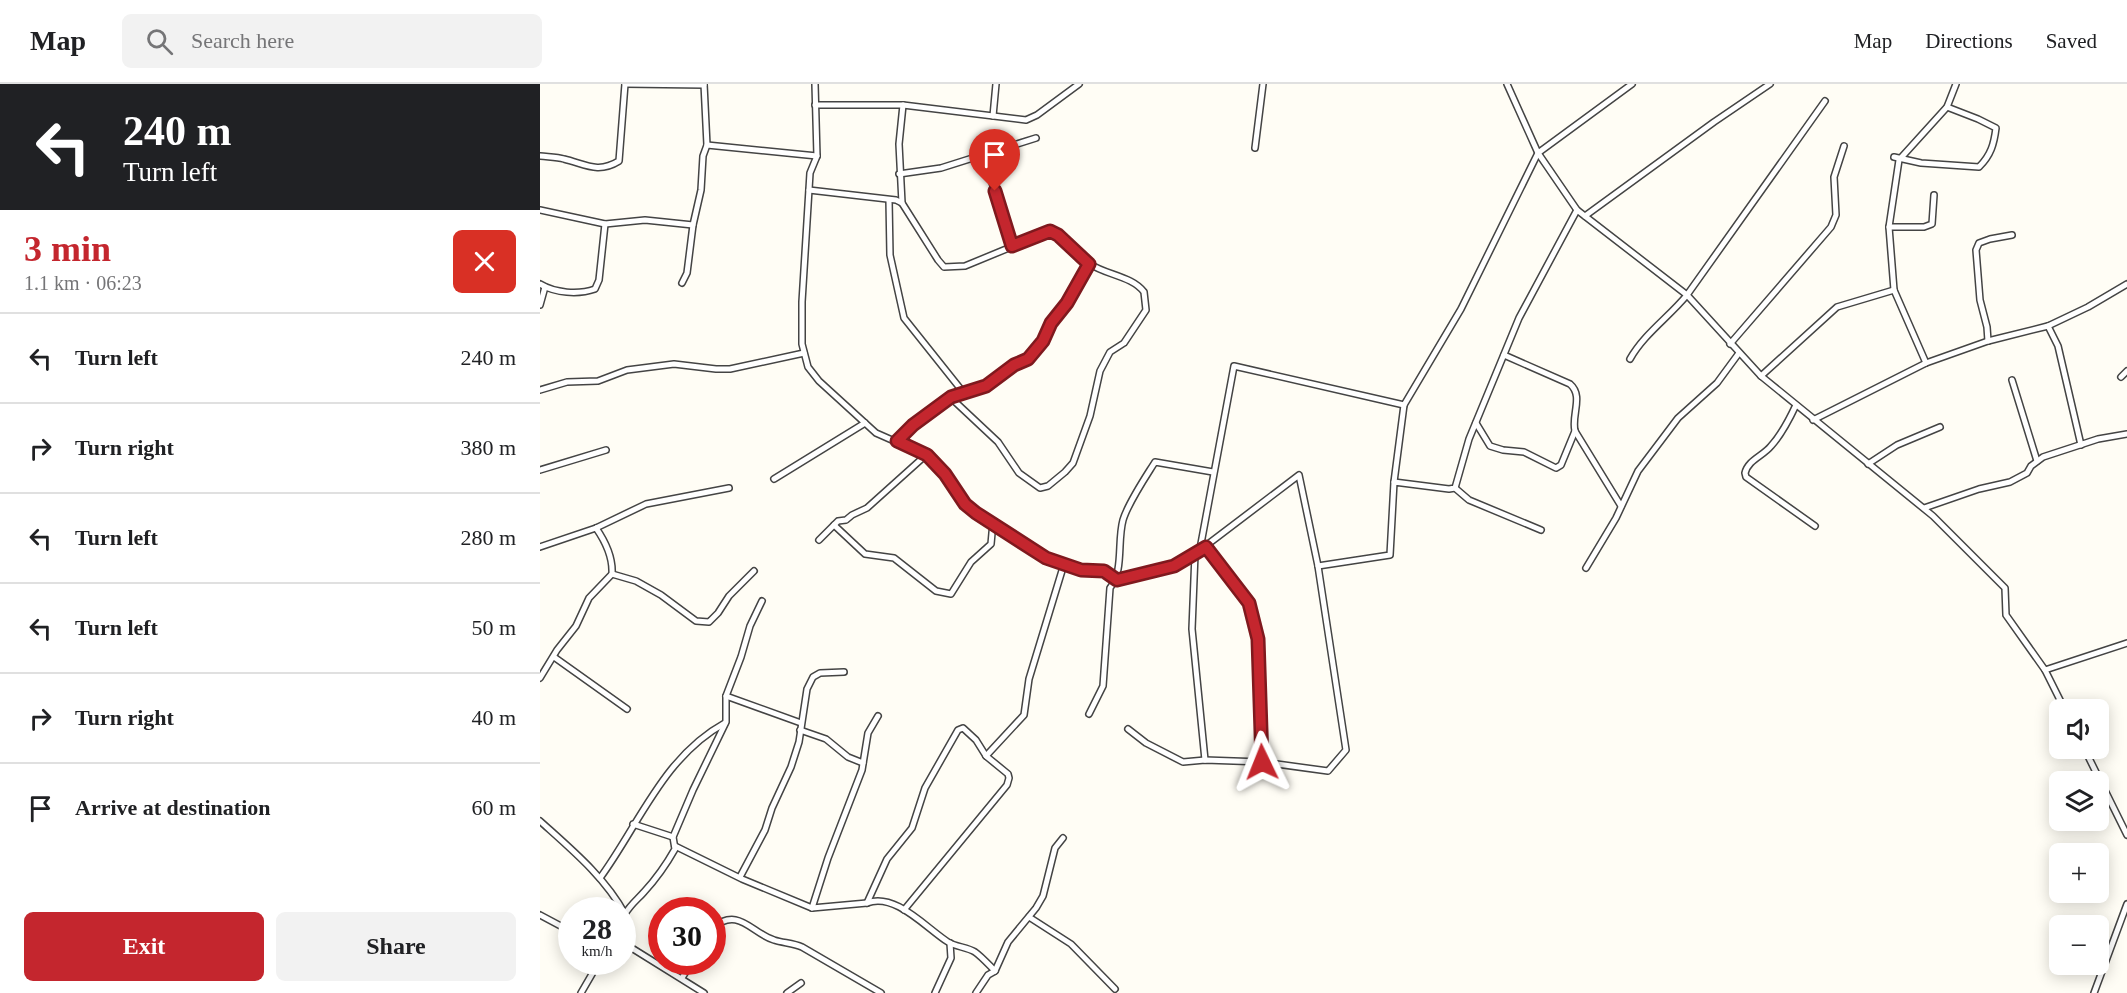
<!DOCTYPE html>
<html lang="en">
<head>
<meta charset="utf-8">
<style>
	:root { --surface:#fff; --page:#f2f2f2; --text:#202124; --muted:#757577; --line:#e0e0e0; --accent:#c4262e }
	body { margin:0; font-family:Georgia,serif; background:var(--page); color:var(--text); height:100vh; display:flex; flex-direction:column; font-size:22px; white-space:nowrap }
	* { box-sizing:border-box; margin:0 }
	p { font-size:20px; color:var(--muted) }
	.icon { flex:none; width:33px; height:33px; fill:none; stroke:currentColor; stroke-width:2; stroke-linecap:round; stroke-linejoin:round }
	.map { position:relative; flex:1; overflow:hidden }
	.details { display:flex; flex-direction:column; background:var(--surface); width:540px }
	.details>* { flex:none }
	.top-card { background:#202124; color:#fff; overflow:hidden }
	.controls { position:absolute; left:1509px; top:615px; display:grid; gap:12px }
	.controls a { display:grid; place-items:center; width:60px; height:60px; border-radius:9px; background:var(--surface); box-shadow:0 3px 15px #0003; font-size:30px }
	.speed { position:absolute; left:18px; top:813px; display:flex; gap:12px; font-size:30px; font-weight:700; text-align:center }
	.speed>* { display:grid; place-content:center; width:78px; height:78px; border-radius:50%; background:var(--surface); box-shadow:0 3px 15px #0003; line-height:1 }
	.speed small { font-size:15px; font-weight:400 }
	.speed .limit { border:9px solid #d22; background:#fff; color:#111 }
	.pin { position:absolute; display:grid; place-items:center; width:51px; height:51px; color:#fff; margin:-62px -26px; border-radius:50% 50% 50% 0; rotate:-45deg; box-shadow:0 0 6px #0007 }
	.pin .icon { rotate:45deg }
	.me { position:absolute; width:66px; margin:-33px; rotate:358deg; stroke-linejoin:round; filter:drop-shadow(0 0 4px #0008) }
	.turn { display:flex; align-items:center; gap:21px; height:126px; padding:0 24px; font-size:27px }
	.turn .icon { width:78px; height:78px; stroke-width:2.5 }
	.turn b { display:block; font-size:42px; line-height:51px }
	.round { display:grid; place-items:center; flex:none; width:63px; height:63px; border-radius:9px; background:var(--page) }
	.summary { display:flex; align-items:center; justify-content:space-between; height:102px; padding:0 24px }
	h1 { font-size:36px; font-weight:800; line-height:45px; color:var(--accent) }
	.action { display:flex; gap:12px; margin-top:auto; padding:12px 24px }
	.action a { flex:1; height:69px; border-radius:9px; background:var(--accent); color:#fff; font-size:24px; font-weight:800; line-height:69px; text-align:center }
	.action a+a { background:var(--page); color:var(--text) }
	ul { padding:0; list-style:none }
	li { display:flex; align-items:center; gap:18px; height:90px; padding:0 24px; border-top:2px solid var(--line) }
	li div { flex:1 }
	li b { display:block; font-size:22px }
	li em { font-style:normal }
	header { display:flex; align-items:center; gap:36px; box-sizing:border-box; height:84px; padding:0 30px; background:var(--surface); border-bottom:2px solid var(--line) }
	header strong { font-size:28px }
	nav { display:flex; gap:33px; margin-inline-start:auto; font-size:21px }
	.search { width:420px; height:54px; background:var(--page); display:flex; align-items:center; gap:15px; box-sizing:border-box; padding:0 21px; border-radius:9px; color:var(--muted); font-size:22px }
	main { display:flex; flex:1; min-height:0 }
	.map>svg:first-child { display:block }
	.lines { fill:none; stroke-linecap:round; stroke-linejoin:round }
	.minor-casing { stroke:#444; stroke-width:8 }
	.minor { stroke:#fff; stroke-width:5 }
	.route-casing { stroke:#7f191e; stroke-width:15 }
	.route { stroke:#c4262e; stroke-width:10 }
</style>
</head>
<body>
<header>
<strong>Map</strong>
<div class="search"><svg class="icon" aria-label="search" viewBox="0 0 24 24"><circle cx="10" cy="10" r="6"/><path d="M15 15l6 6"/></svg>Search here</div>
<nav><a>Map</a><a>Directions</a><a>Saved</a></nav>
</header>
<main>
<section class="details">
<div class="top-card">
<div class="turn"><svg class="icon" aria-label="left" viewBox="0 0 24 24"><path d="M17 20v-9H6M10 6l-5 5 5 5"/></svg><div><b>240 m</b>Turn left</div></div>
</div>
<div class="summary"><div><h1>3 min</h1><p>1.1 km · 06:23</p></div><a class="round" style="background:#d93025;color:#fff"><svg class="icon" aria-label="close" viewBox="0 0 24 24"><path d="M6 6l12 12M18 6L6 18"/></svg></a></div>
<ul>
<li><svg class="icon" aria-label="left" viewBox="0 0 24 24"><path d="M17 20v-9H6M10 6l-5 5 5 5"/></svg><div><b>Turn left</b></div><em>240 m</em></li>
<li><svg class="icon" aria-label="right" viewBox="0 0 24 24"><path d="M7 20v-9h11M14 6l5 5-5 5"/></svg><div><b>Turn right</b></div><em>380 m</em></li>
<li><svg class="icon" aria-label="left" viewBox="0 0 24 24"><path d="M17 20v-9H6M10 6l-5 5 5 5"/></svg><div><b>Turn left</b></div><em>280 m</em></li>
<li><svg class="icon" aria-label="left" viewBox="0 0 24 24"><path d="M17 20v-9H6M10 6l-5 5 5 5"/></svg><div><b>Turn left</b></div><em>50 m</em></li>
<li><svg class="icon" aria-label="right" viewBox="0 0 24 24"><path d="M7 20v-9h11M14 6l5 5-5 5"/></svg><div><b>Turn right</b></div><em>40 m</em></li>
<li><svg class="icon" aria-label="arrive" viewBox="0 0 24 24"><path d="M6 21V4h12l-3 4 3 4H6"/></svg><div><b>Arrive at destination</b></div><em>60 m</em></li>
</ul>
<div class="action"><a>Exit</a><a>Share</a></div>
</section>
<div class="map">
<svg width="1587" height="909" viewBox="0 0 1587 909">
	<rect width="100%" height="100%" fill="#fffdf5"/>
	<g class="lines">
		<g class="minor-casing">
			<g id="minor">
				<polyline points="85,0 164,1"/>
				<polyline points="275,0 277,72 270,89 262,218 262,260 268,283 279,297 336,349 386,371 405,390 425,420 436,429 506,474 541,486 564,487 577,496 634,482 655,470 759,391 778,482 806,666 788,687 722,678 665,676 643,678 606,659 588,645"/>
				<polyline points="967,0 998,69 1037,126 1147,211 1221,292 1393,432 1465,504 1466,531 1505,586 1525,626"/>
				<polyline points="275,21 363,21 486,36 497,31 539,0"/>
				<polyline points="453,32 456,0"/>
				<polyline points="167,61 277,72"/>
				<polyline points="715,64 723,0"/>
				<polyline points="443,70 472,162"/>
				<path d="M0,72C8,73 17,73 24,75C45,80 58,90 79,77L85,0"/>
				<path d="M1354,73L1381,79L1439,83C1451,71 1454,60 1456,44L1438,35L1407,23"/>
				<polyline points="359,90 401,84 496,54"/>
				<path d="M269,106L356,116L362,119L398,176L404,183L425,182L510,147C526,154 536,170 550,180C566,191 592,192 604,208L606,226L584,259L570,268L560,287L550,332L533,379L525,388L508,402L500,404L479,389L458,358L410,313"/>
				<polyline points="349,116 350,171 364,234 423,308"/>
				<polyline points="362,119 359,60 363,21"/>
				<polyline points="0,126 65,140 105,136 153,141"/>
				<polyline points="1045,132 1174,38 1230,0"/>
				<polyline points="1349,143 1384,143 1392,140 1394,111"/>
				<polyline points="142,199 147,189 153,141 161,106 163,72 167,61 164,0"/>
				<path d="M0,200C15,209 38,211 55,205L59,196L65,140"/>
				<polyline points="0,221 5,203"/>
				<polyline points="1508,242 1518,262 1541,361"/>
				<polyline points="1448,257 1447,243 1440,216 1436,166 1439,159 1450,155 1472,151"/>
				<polyline points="1190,260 1291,143 1296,131 1294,93 1304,62"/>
				<path d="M964,271L1030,300C1044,312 1031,331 1035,347L1081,422"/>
				<path d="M1090,275C1104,250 1129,233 1147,211L1285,17"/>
				<polyline points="1386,279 1354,206 1349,143 1359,76 1407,23 1416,0"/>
				<polyline points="1221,292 1297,223 1354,206"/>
				<polyline points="1581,293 1587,287"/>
				<polyline points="1472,296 1497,377"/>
				<polyline points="0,306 27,298 58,297 87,286 134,280 176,285 190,285 264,269"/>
				<path d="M1256,321C1249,336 1242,350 1231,362C1223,372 1208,376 1205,389L1206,393L1275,442"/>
				<polyline points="1273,336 1386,279 1448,257 1508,242 1548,223 1587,200"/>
				<polyline points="936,339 950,362 963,366 984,368 1016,384 1021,381 1035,347"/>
				<polyline points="357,357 373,341 410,313 446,302 474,281 488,275 503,257 511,239 524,224 549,180"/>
				<polyline points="1328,380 1357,361 1400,343"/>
				<polyline points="0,386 66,366"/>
				<polyline points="234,395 325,339"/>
				<polyline points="854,398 864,321 921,225 998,69 1092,0"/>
				<polyline points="915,404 929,416 1001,446"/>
				<polyline points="1384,424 1439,405 1470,398 1487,389 1491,382 1503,373 1558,355 1587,350"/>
				<polyline points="294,441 325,470 354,474 396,507 411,510 431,478 451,460 453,438"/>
				<polyline points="279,456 298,437 306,436 312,431 327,424 386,371"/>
				<polyline points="0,463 56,444 106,420 189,404"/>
				<polyline points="666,463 709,519 718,555 722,678 712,686"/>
				<polyline points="660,465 694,282 864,321"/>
				<polyline points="655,470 652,545 665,676"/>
				<polyline points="778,482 850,471 854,398 909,405 915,404 929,355 979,234 1037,126"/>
				<polyline points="1046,484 1076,434 1098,387 1138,334 1177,299 1199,269"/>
				<polyline points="72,490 96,497 121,511 156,537 169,538 178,529 189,512 214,487"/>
				<polyline points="14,573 87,625"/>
				<polyline points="1505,586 1587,559"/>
				<path d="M0,594L17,566L36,542L49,514L72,490C73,474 65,457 56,444"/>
				<polyline points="186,612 261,639"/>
				<path d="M549,630L563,602L570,504C584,487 577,458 583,436C588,419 605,394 615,378L673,388"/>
				<polyline points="260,646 286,655 308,673 323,679"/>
				<polyline points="1544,664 1587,751"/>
				<polyline points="446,672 484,631 489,595 524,480"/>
				<path d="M0,737C31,765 65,793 85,830L82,832"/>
				<polyline points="93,740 133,753"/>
				<path d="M135,762L202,795L272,824L327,819C355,808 386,844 408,858C416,863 427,863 435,868C442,873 449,881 455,887"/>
				<polyline points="200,793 225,746 232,724 251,683 259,658 267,605 273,593 280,589 304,588"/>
				<path d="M60,794C99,741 123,673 185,639"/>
				<polyline points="327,819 347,775 372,744 385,704 418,646 423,644 436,656 446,672 468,690 469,694 467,701 364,826"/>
				<polyline points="272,824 288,774 322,686 328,649 338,632"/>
				<path d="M85,830C91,820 97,816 104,808C116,795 126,781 135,765L133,753L153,706L186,638V612L201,573L210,542L222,517"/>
				<polyline points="0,831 32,848"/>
				<polyline points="489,833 531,860 575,905"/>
				<path d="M172,844C199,822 211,849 234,856C243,859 253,859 262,863L341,909"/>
				<polyline points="82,858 164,909"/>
				<polyline points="142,894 152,878"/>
				<polyline points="41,909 59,878"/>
				<polyline points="247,909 261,899"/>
				<polyline points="395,909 411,874 410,859"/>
				<polyline points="436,909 448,891 455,887 468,858 496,824 503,812 515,764 523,754"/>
				<polyline points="1554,909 1587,820"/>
			</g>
		</g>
		<use href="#minor" class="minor"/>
	</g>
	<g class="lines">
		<g class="route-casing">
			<polyline id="route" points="455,107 472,162 510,147 518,151 549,180 527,219 511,239 503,257 488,275 474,281 446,302 411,313 373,341 357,357 387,371 405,390 425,420 436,429 506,474 541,486 564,487 577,496 634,482 666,463 709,519 718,555 722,678"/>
		</g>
		<use href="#route" class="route"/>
	</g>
</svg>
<div class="controls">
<a><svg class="icon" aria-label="sound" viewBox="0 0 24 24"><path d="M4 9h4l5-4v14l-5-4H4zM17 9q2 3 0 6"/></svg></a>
<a><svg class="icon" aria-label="layers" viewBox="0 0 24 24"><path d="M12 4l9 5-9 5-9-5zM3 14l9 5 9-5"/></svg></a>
<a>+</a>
<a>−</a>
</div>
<div class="speed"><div>28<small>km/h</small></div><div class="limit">30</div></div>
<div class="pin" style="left:455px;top:107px;background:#d93025"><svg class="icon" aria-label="arrive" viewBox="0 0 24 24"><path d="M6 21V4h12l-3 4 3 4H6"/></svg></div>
<svg class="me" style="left:722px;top:678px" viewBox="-20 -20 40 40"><path d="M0-17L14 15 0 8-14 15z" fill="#c4262e" stroke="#fff" stroke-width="4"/></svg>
</div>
</main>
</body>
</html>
